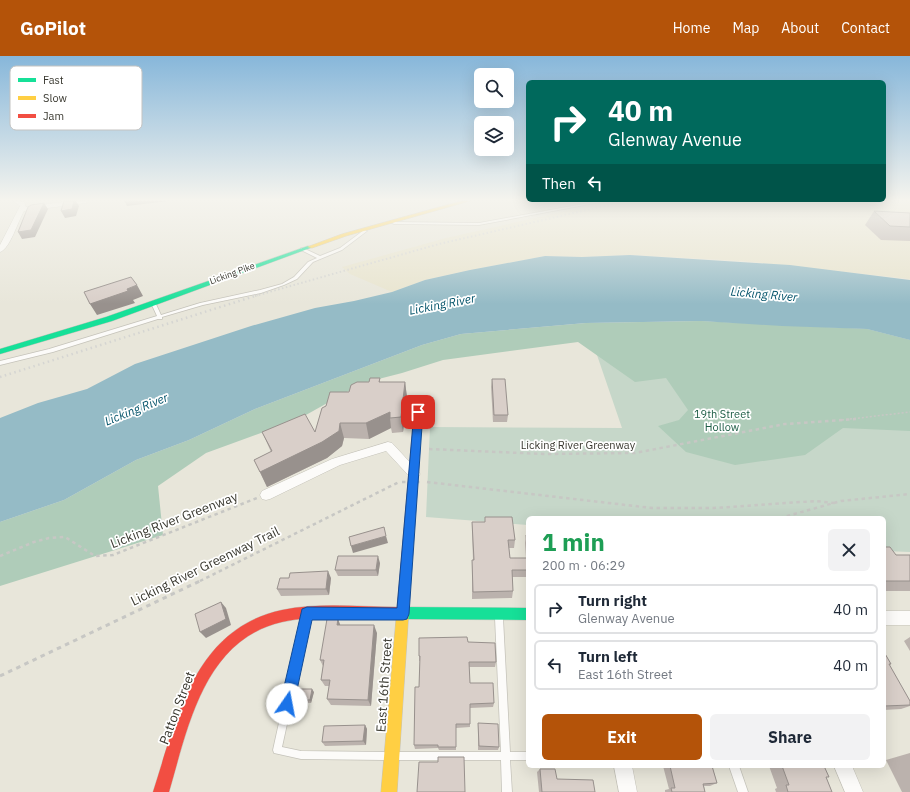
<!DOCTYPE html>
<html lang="en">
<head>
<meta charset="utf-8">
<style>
	:root { --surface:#fff; --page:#f2f2f3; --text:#1f2937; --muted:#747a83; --line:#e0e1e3; --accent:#b45309 }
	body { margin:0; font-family:"IBM Plex Sans",sans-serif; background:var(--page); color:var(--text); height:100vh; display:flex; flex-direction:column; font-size:15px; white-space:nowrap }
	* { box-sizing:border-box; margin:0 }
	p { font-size:13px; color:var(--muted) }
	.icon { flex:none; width:22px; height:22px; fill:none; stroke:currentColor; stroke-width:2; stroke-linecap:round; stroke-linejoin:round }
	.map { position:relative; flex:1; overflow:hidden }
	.panel { position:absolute; left:526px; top:460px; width:360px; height:252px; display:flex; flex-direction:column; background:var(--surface); border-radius:6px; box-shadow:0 4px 16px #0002 }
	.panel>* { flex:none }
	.hud { position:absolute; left:526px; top:24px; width:360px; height:122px; border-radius:6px; box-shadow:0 4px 16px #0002; background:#00695c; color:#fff; overflow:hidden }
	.tools { position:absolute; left:474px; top:12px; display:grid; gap:8px }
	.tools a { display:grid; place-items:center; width:40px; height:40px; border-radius:6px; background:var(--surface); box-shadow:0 4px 16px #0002; font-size:20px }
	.pin { position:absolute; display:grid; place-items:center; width:34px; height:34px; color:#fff; margin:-17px; border-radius:8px; box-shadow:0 2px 6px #0006 }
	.me { position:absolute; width:44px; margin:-22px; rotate:12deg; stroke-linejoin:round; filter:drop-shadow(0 0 3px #0008) }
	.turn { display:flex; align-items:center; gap:14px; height:84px; padding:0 16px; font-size:18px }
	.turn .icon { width:52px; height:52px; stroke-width:2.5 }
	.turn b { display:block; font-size:28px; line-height:34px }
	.then { display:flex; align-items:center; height:38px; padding:0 16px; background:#0003; gap:8px; font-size:15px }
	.round { display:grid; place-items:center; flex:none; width:42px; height:42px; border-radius:6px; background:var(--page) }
	.headline { display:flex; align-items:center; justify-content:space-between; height:68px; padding:0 16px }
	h1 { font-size:24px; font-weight:700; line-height:30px; color:#1e9e55 }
	.cta { display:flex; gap:8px; margin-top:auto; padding:8px 16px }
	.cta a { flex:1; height:46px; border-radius:6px; background:var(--accent); color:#fff; font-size:16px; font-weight:700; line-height:46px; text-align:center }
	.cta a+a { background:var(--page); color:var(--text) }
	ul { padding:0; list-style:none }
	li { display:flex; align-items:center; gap:12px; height:50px; margin:0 8px 6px; padding:0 8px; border:2px solid var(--line); border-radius:6px }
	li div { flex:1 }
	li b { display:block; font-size:15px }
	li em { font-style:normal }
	header { display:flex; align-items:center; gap:24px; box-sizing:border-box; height:56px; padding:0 20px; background:var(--accent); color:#fff }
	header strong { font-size:19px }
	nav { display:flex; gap:22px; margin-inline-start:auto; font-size:14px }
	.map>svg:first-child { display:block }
	.built { fill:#e8e4ce }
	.green { fill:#c6d7c9 }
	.forest { fill:#afccb9 }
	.water { fill:#95bbc6 }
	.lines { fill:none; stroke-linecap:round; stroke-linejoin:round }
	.lane-casing { stroke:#c5c3ba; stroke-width:1.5 }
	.street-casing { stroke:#c5c3ba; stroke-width:1 }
	.fast-casing { stroke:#c5c3ba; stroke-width:1 }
	.slow-casing { stroke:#c5c3ba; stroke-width:1 }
	.jam-casing { stroke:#c5c3ba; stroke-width:1 }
	.path-far2 { stroke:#c7c7c4; stroke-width:1.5; stroke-dasharray:2 2; stroke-linecap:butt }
	.path-far1 { stroke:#c7c7c4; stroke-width:2.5; stroke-dasharray:3.5 3.5; stroke-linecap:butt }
	.path { stroke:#c7c7c4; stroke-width:3; stroke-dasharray:4.5 4.5; stroke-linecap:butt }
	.lane { fill:#fcfbf9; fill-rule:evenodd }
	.street { fill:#fcfbf9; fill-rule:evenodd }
	.fast { fill:#16e098; fill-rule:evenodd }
	.slow { fill:#ffcf43; fill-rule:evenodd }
	.jam { fill:#f24e42; fill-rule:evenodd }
	.rail-far1 { stroke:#d5d5d2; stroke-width:2; stroke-dasharray:1.5 2.5; stroke-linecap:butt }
	.rail { stroke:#d5d5d2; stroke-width:2.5; stroke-dasharray:1.5 3.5; stroke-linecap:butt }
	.path-bridge { stroke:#c7c7c4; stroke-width:2.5; stroke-dasharray:3.5 3.5; stroke-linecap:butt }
	.wall { fill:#bbb2ad }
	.shaded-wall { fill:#98918d }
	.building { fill:#d9cfc9; stroke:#98918d }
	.route { fill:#1a73e8; stroke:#114b97 }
	.labels { text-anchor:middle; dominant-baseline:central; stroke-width:3.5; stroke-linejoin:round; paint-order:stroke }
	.far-street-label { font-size:9px; fill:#39382f; stroke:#fff }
	.park-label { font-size:11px; fill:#1a5b43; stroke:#fff }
	.street-label { font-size:11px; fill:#39382f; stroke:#fff }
	.water-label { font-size:12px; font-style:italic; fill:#03536a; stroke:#fff }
	.near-street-label { font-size:13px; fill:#39382f; stroke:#fff }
	.key { fill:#fff; stroke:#c4c3c1; stroke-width:1 }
	.key-label { font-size:11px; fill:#39382f }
</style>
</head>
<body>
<header>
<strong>GoPilot</strong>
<nav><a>Home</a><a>Map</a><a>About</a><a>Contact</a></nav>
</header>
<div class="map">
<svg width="910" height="736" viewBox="0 0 910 736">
	<rect width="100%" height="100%" fill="#e8e6da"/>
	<polygon class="built" points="611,145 910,145 910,223 743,205 630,199 582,201 545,200 470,214 425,224 392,236 350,218 342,211 446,182"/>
	<polygon class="green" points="586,267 741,268 867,273 910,284 910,496 884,495 884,462 528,462 528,469 426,461 430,371 622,372"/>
	<polygon class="forest" points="701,265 867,273 910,284 910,375 843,372 805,399 735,409 686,396 658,370 679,364 688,354 666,322 635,326 578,286 443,304 402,317 363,327 297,364 206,397 158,430 163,479 0,530 0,466 64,444 136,404 189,384 255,353 422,289 461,278 586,267"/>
	<polygon class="water" points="630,199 790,209 910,224 910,284 867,273 782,270 701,265 586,267 461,278 422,289 255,353 189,384 136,404 64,444 0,466 0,362 38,347 87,333 135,308 251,270 315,252 354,245 392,236 425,224 470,214 545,200 582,201"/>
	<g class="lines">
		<g class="lane-casing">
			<g id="lane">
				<polygon points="599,145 606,145 479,169 394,168 392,167 394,166 479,167"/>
				<polygon points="364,174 367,175 342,194 313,206 297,223 284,229 261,237 203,249 162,261 162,263 158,263 53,296 0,309 0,305 49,293 157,260 151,247 151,246 155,246 161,259 200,247 260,234 282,228 294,221 308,206 317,202 301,194 301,192 303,192 320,200 340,192"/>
				<polygon points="306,558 309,559 310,562 282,691 301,695 384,696 387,697 388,700 387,703 384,704 301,703 274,697 273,694 302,562 303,559"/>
				<polygon points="499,558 502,559 503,562 510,696 528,696 528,704 510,704 512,736 502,736 501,704 399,704 396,703 395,700 396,697 399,696 501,696 495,562 496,559"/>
				<polygon points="729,710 739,710 748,736 738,736"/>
			</g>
		</g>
		<g class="street-casing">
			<g id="street">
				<path d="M14,145L24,146L26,151L71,145H89L86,147L24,155C18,165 10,193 0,196V189L20,150Z"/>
				<polygon points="388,386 392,387 418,415 420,418 418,421 414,423 410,421 386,395 340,409 270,443 266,444 262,443 260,439 262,435 332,403"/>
				<rect x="884" y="555" width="26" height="14"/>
				<polygon points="614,710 632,710 637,736 619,736"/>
				<polygon points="834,710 852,710 863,736 845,736"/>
			</g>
		</g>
		<g class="fast-casing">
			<g id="fast">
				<polygon points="308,190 313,191 112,265 0,298 0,293 106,261"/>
				<polygon points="403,551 528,552 528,564 403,563 399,561 397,557 399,553"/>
			</g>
		</g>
		<g class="slow-casing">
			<g id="slow">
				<polygon points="461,145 470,145 346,180 312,192 307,191 342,178"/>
				<polygon points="403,546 407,548 409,552 397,736 381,736 397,552 399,548"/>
			</g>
		</g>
		<g class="jam-casing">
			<path id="jam" d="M418,353L422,356L408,554L409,557L407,561L403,563C366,563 317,558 282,566C204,584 188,671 169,736H153C177,662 194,573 282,554C319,546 360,551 397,551L414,356Z"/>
		</g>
		<polyline class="path-far2" points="842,364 910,356"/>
		<g class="path-far1">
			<polyline points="429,393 544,398 635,397 785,368 856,363"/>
			<polyline points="427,426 652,452 714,452 816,445 834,447"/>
			<polyline points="780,462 841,445 910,438"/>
			<polyline points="0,500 34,486 49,482 65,481 95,500 113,499 257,442"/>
			<polyline points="200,525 399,426"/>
		</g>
		<polyline class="path" points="0,620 202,524"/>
		<use href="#lane" class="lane"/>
		<use href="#street" class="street"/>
		<use href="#fast" class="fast"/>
		<use href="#slow" class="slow"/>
		<use href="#jam" class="jam"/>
		<polyline class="rail-far1" points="255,240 439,188 626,145"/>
		<polyline class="rail" points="0,321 258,239"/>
		<polyline class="path-bridge" points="402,426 421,426"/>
	</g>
	<g class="wall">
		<polygon points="874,155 910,157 910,185 881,184 865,169"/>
		<polygon points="380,322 380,326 405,326 407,341 403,376 392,377 391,372 369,383 344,382 342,390 327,402 267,431 254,404 271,396 262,376 315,376 349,336 369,326"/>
		<polygon points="492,323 508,359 507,366 493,366 491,331"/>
		<polygon points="485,461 515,484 514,492 509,492 510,502 526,502 525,487 526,479 528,479 528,521 512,521 513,535 512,542 472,543 472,504 473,504 472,474 472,466 485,466"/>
		<polygon points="884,491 896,499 910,499 910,535 884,535"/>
		<polygon points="380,507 378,520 338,520 335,514"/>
		<polygon points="331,522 329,539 281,540 277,533"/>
		<polygon points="338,563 340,569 377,577 371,650 331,649 327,643 329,630 325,630 321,624 323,610 320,604"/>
		<polygon points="910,581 910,595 904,585"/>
		<polygon points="468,586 496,606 495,611 469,611 470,627 494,647 493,651 470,652 470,671 456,672 456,694 439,694 438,692 415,693 414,689 419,631 420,605 419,605 419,600"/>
		<polygon points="884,596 891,608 889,609 910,645 910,650 901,653 884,654"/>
		<polygon points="314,636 311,647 297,646 295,644"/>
		<polygon points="478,667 499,691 498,694 478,694"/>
		<polygon points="365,669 367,673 366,689 325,690 322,686"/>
		<polygon points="910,697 910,736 902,736 886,704"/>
		<polygon points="663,710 712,710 717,727 710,730 704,730 705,736 665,736 665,734 669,733"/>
		<polygon points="769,710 824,710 829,721 826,721 832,736 776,736 775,733 777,732"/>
		<polygon points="540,713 557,723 595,736 539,736 537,716"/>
	</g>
	<g class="shaded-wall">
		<polygon points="74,145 76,145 79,150 76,160 65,162 61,155"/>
		<polygon points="136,145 169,145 127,150 125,146"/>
		<polygon points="44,147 48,153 35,181 22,183 18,176"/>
		<polygon points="137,229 143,240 133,244 135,247 97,259 90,248 127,233"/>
		<polygon points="405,326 407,341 403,376 401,361"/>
		<polygon points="390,356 390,362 391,372 369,383 366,367"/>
		<polygon points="340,367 344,382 342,390 327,402 267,431 260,416"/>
		<polygon points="386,480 388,487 353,497 351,490"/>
		<polygon points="378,500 380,507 378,520 376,514"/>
		<polygon points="328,515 331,522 329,539 326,533"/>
		<polygon points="221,546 226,552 231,569 206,582 200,576"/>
		<polygon points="338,563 341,571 337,569"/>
		<polygon points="374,569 377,577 371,650 368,644"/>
		<polygon points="312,633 314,636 311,647 310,644"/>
		<polygon points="365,669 367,673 366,689 363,685"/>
	</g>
	<g class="building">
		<polygon points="64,145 74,145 72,153 61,155"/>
		<polygon points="125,145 136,145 125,146"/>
		<polygon points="44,147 31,174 18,176 28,151 31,149"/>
		<polygon points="874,155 910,157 910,171 890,170"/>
		<polygon points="131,221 137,229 127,233 128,235 90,248 84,236"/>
		<polygon points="370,322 380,322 379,326 405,326 401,361 390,362 390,356 366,367 340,367 339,375 322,386 260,416 254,404 272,395 262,376 305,358 315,376 322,352 326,350 330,336 349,336 351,329 357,326 369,326"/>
		<polygon points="492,323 505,323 508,359 494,359"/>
		<polygon points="485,461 512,461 515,484 508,484 510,502 528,502 528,514 512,514 513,535 473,536 472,504 474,504 472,466 485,466"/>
		<polygon points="384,471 386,480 351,490 349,481"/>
		<polygon points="526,479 528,479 528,496"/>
		<polygon points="884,491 890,491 896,499 910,499 910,525 884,525"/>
		<polygon points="338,500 378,500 376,514 335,514"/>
		<polygon points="328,515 326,533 277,533 280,522 289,522 290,517"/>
		<polygon points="221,546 226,563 200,576 195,558"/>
		<polygon points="327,563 338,563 337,569 374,569 368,644 327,643 330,624 321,624 324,604 320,604"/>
		<polygon points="467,581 468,586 495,587 496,606 469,606 470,627 493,627 494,647 470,648 470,668 456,668 456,691 438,691 438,689 414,689 415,631 419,631 420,600 419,600 419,582"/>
		<polygon points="884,596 891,608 889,608 910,645 910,649 884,650"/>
		<polygon points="298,633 312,633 310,644 295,644"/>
		<polygon points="478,667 498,668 499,691 479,690"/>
		<polygon points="365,669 363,685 322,686 324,670"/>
		<polygon points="438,701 464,701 465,736 417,736 419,706 438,706"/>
		<polygon points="670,710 712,710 717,727 703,728 705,736 672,736 671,732 675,732"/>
		<polygon points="782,710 824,710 829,721 826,721 832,736 788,736 786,729 789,729"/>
		<polygon points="540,713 555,713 557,723 593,724 595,736 542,736"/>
	</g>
	<linearGradient id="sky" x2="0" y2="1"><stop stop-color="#87b7da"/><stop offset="0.58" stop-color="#f5f4ee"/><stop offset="1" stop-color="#f5f4ee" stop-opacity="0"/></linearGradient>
	<rect width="910" height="248" fill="url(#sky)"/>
	<polygon class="route" points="418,353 423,356 409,558 407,563 403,564 312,564 294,648 292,653 287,655 282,653 280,648 302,553 307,551 397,552 414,356"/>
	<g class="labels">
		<g class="far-street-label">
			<text transform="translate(232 217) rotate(-20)">Licking Pike</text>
		</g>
		<g class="park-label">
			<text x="722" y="358">19th Street<tspan x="722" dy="13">Hollow</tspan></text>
		</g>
		<g class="street-label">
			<text x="578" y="389">Licking River Greenway</text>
		</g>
		<g class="water-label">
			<text transform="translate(764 238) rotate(5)">Licking River</text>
			<text transform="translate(442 248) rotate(-11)">Licking River</text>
			<text transform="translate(136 353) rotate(-22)">Licking River</text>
		</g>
		<g class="near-street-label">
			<text transform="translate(174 464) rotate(-21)">Licking River Greenway</text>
			<text transform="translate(205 510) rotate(-26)">Licking River Greenway Trail</text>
			<text transform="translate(384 629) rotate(-86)">East 16th Street</text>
			<text transform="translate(177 652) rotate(-69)">Patton Street</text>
		</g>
	</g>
	<rect x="10" y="10" width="132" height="64" rx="6" class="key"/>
	<rect x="18" y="22" width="18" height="4" fill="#16e098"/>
	<rect x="18" y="40" width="18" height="4" fill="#ffcf43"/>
	<rect x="18" y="58" width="18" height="4" fill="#f24e42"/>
	<g class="key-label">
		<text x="43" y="28">Fast</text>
		<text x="43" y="46">Slow</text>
		<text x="43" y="64">Jam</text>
	</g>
</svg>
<div class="tools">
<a><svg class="icon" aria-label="search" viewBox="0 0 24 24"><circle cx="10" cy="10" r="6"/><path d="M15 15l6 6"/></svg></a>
<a><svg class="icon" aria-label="layers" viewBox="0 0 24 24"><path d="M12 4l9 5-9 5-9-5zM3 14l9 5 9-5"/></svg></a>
</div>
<div class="pin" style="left:418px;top:356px;background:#d93025"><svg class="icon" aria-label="arrive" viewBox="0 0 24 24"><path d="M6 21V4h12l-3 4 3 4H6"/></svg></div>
<svg class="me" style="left:287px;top:648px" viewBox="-20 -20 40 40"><circle r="19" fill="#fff"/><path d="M0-13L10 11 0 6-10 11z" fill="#1a73e8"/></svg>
<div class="hud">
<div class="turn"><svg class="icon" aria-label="right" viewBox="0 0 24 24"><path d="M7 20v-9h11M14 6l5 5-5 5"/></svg><div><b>40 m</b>Glenway Avenue</div></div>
<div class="then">Then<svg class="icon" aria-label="left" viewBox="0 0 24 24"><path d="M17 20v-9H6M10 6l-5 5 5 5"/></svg></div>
</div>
<section class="panel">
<div class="headline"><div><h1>1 min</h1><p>200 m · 06:29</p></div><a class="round"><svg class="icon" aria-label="close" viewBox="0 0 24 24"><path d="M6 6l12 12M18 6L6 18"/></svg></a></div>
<ul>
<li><svg class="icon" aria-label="right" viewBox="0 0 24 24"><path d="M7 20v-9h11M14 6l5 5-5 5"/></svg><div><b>Turn right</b><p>Glenway Avenue</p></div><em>40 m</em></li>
<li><svg class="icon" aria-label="left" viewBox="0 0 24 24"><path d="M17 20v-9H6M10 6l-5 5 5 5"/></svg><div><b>Turn left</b><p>East 16th Street</p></div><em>40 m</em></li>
</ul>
<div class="cta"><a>Exit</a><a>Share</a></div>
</section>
</div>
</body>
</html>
